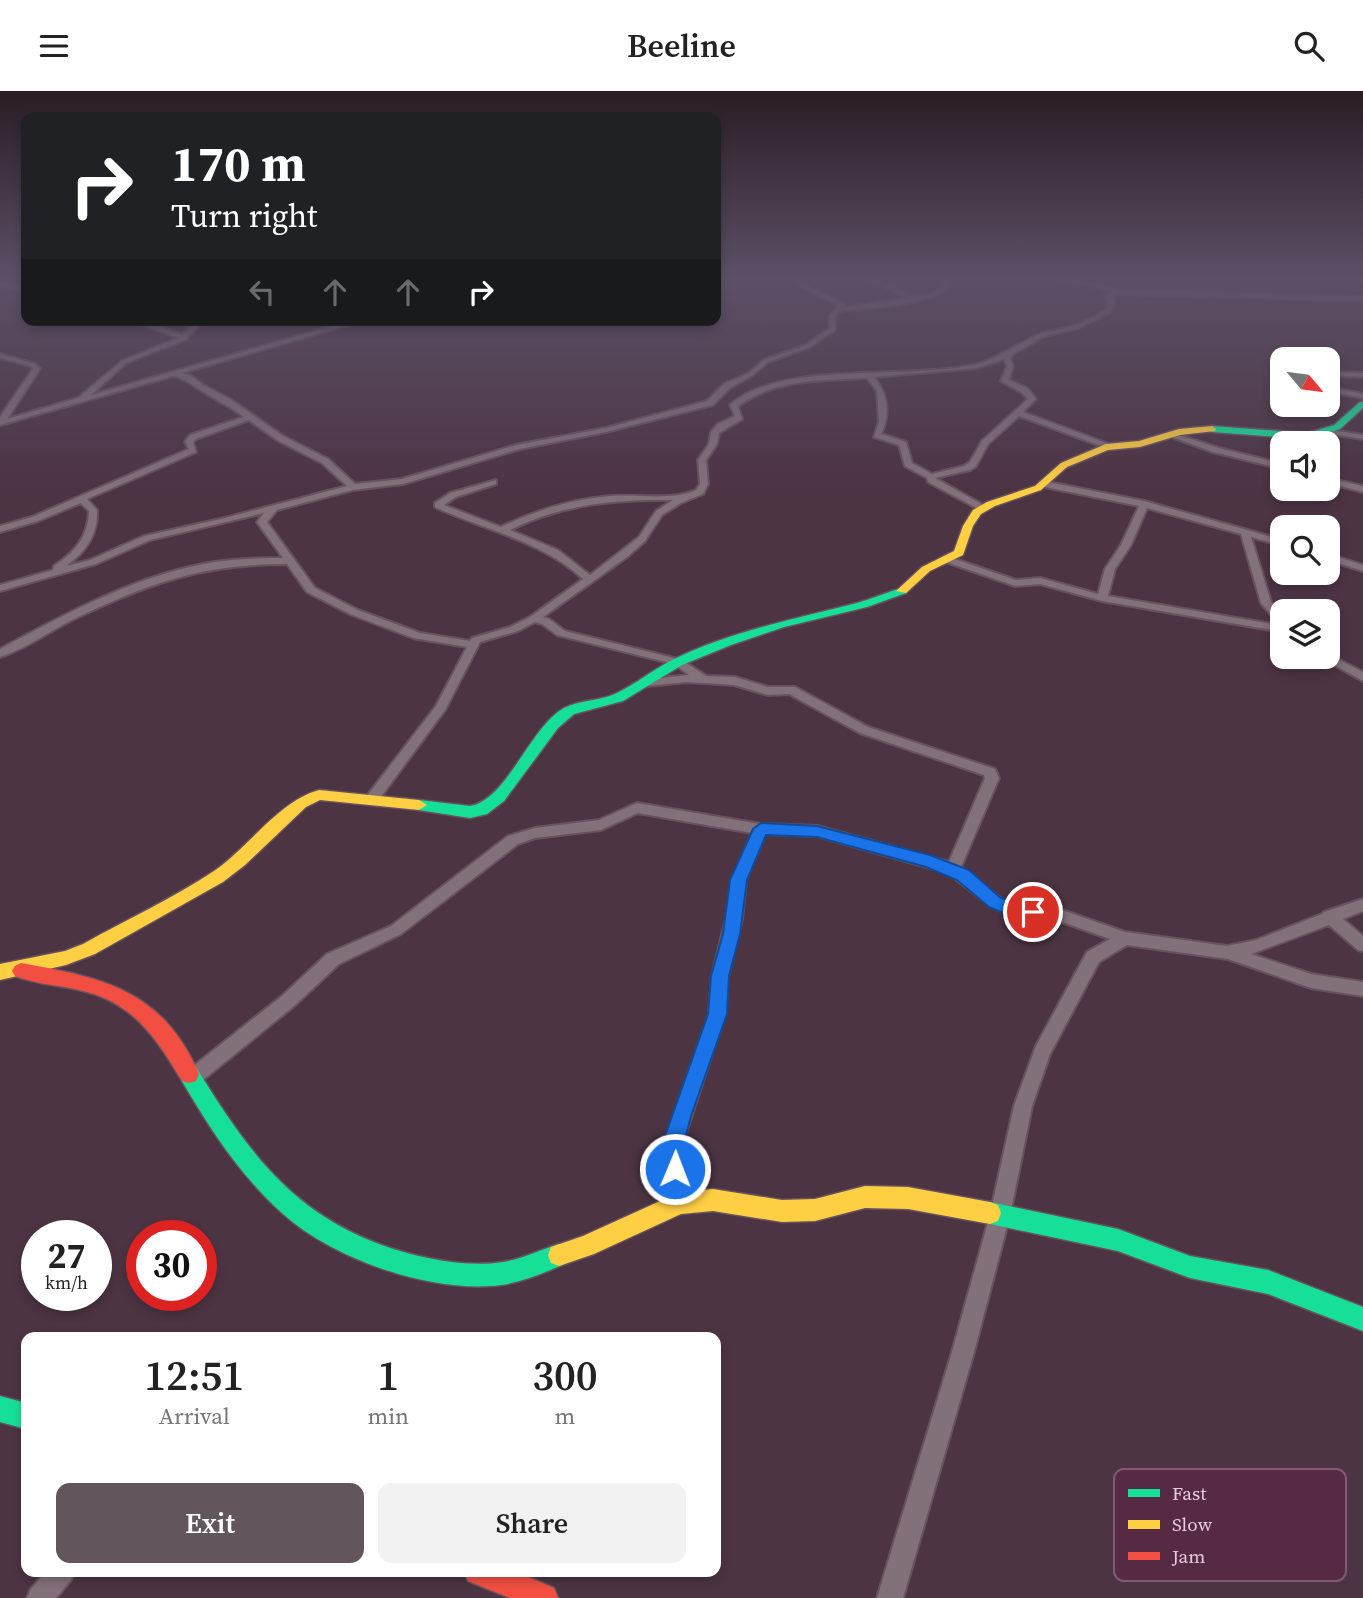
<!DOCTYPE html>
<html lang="en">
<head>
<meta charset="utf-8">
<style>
	:root { --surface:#fff; --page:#f2f2f2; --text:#222; --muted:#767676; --accent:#62565c }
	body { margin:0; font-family:"Source Serif 4",serif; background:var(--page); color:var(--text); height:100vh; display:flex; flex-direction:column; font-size:26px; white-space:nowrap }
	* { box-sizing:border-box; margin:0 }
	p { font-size:23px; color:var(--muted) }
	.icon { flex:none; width:38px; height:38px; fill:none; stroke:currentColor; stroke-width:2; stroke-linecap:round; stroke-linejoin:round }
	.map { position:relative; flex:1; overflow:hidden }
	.panel { position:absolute; left:21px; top:1241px; width:700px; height:245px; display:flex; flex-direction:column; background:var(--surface); border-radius:14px; box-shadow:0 4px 10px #0003 }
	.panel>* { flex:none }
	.guide { position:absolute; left:21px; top:21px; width:700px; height:214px; border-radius:14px; box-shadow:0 4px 10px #0003; background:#202124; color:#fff; overflow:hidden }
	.needle { width:46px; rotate:119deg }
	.fabs { position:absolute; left:1270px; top:256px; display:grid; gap:14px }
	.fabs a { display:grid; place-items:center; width:70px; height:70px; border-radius:14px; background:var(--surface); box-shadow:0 4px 10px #0003; font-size:35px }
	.speed { position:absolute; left:21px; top:1129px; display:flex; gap:14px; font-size:35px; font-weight:700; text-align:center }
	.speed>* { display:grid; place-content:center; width:91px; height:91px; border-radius:50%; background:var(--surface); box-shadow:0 4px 10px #0003; line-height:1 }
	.speed small { font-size:18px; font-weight:400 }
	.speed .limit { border:10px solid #d22; background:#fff; color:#111 }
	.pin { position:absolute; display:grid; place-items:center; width:60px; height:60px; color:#fff; margin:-30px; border:4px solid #fff; border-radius:50%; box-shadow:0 2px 7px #0007 }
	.me { position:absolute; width:77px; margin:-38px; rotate:1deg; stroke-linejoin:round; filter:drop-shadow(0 0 5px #0008) }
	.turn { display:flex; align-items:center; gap:24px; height:147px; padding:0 35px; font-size:32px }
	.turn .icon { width:91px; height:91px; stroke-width:2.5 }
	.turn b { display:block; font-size:49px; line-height:60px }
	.lanes { display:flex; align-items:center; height:66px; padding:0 35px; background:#0003; justify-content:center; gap:35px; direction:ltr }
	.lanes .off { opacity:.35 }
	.eta { display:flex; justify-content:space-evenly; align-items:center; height:119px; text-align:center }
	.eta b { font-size:42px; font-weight:600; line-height:49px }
	.button { display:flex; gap:14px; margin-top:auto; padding:14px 35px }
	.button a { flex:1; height:80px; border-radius:14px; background:var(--accent); color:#fff; font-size:28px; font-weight:600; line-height:80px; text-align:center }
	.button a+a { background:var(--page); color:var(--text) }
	header { display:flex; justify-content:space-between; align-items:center; height:91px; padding:0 35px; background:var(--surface); font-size:32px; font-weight:600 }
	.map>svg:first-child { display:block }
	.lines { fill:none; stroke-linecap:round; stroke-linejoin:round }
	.street-casing { stroke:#68525f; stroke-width:4 }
	.fast-casing { stroke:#68525f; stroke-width:3 }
	.slow-casing { stroke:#68525f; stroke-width:3 }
	.jam-casing { stroke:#68525f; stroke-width:3 }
	.street { fill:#82707a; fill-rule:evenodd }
	.fast { fill:#16e098; fill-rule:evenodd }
	.slow { fill:#ffcf43; fill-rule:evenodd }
	.jam { fill:#f24e42; fill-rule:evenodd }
	.route { fill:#1a73e8; stroke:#114b97; stroke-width:2 }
	.key { fill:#572a44; stroke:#825a71; stroke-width:2 }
	.key-label { font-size:19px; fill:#e7cad9 }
</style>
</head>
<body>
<header><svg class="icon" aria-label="menu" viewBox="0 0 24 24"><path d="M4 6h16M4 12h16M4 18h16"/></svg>Beeline<svg class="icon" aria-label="search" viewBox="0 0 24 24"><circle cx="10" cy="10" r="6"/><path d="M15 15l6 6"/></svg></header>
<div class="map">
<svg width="1363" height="1507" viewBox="0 0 1363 1507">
	<rect width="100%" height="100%" fill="#4c3443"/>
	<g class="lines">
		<g class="street-casing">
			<g id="street">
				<path d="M792,187H798L807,195L845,213V216L908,207L866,187H873C898,198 920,215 944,195L943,187H949L950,195C931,214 869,217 841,220L835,226V239L810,256L768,271L753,284L730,297L713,314L606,341L520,358L403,393L353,399L277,419L267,431L315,497L358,519L420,542L470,550L472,547L510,536L530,526L583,488C541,449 486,440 435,416V412L450,402L496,389V393L456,406L444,414L501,436C536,419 572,408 611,405C638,403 671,410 696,399L700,393L698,369L709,353L711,341L718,333L735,325L730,314C782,268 907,290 978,273C1002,266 1017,252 1040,243C1050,239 1061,239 1071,236C1083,232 1094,225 1105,220L1108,215L1107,203L1111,200L1056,187H1066L1121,199L1363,206V210L1114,203V215L1109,222L1076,238L1045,245L1013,263L1010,267L1013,275L1009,289L1027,297L1036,308L1023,321L1114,355L1107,357L1019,325L988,353L976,375L970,379L935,387L985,415V419L982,420L928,391L927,387L905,375L899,354L874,346L879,331L877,300L867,287C820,290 778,287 738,315L742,328L719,342L717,353L706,369L708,393L703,403L681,412L662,424L645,450L627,466L543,526L549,528L565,540L682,569L706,585L735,586L768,596H795L868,636L995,678L999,687L961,776L1000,807L1012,812L1065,820L1125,841L1227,855L1256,849L1322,823L1324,821L1363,808V820L1343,828L1363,845V860L1358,859L1329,834L1251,863L1311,883L1363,891V905L1311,897L1228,868L1127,854L1099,871L1050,963L1032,1015L1010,1124L974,1261L903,1507H877L952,1261L990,1124L1014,1015L1036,955L1087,861L1110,848L1065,832L1005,822L990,815L948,782L817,745L765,743L746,789L742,828L728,885L725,923L684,1048L690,1112L687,1119L680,1122L673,1119L670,1112L666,1048L709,923L712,885L726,828L732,789L752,742L638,722L601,739L535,747L518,753L401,843L339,873L294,915L198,993L192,995L186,993L183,987L186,981L282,905L327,863L391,835L508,745L535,737L599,729L637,712L760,733L817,735L949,771L985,687L984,684L860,642L789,603L768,604L734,594L687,591L637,596L635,593L641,589L689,584L674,573L557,544L542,533L535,531L518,540L480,551L445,619L377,711H367L365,708L367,705L436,615L467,556L413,547L350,523L307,501L287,473C204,473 151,491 76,527C51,539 26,558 0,566V558C64,524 131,487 203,473C229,468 256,467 283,467L257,431L264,422L150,449L96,473L0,500V494L53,479L54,475C75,461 88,446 89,420L81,412L38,430L0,441V435L32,426L182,361L189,358L185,351L190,344L244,326C230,315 214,308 199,298C189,292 185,287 173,285L0,334V326L33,278L31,275L0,267V263L35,273L40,278L7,328L78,307L122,270L178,247L131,229H141L182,244L198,229H205L187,246V248L126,272L91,304L354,229H365L182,282L191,285L203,294L230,308L283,345L328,368L355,393L402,388L516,354L606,337L707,310L724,293L749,282L764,269L806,254L830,237L829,226L839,214L803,197ZM1004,268L1007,275L1001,290L1021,301L1028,308L982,350L970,371L964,375L932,383L912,372L906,351L881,343C891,322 888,304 874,286L977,277ZM249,329L277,349L322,372L347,395L225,427L144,445L90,469L66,475C86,461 98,444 97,419L87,408L196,361L193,351L196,348ZM673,409L656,420L639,446L590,484L558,459L510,439C563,413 615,408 673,409Z"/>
				<polygon points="0,191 26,197 26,201 0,195"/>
				<polygon points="1335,281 1363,282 1363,286 1337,285 1328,292 1328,286"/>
				<polygon points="1328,296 1363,303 1363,307 1328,300"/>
				<polygon points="1325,338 1363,344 1363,348 1325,342"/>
				<polygon points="1169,341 1219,357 1283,373 1283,378 1213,361 1169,345"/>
				<polygon points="1328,387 1363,395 1363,401 1328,392"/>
				<polygon points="1043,390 1144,410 1283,449 1283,455 1251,446 1271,511 1283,524 1283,534 1279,533 1261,512 1241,443 1147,417 1131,454 1115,478 1108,505 1283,535 1283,541 1102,510 1040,493 1015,495 946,471 946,467 949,466 1016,489 1040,487 1098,503 1105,478 1121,454 1139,415 1040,395 1040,391"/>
				<polygon points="1328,463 1363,474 1363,480 1328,469"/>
				<polygon points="1328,563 1363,581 1363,590 1318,565 1328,565"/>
				<polygon points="46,1480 74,1480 71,1489 56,1507 27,1507 31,1498"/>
			</g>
		</g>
		<g class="fast-casing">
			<g id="fast">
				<polygon points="1360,311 1363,311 1363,317 1340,338 1308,348 1212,341 1208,338 1212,335 1308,342 1334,334"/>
				<path d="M902,497L908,500L906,502L867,516L784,536L731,554L682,574L623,610L574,623L558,637L504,710L487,723L470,727L419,719L411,714L419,709L470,715C507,709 530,636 564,617C579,609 599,610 615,603C636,593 654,578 674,568C732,540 795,528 857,512C872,508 887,501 902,497Z"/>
				<path d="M189,974L196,976C252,1068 300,1132 407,1162C437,1170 472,1176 503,1171C522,1168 540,1159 559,1153L567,1156L570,1164L567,1172C546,1181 523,1191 501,1194C433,1203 332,1168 282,1122C240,1084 210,1038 182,990L179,983L182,976Z"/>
				<polygon points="990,1111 1118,1138 1190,1165 1268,1179 1363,1216 1363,1240 1268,1203 1190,1187 1118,1160 990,1133 982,1130 979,1122 982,1114"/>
				<polygon points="0,1305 26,1312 26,1338 0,1331"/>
			</g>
		</g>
		<g class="slow-casing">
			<g id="slow">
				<polygon points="1212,335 1216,338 1215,340 1180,344 1140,356 1108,359 1067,376 1041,399 995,415 981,423 973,435 963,464 930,480 906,502 896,500 922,476 954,460 963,435 973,419 987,411 1035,395 1061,372 1106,353 1139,350 1179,338"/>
				<path d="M319,699L419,709L427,714L419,719L320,709L306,716L245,774L223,791L95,863L66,874L0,889V873L65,860L83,853C126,829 173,807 214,780C249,756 279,710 319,699Z"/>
				<polygon points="865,1095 908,1096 990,1111 998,1114 1001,1122 998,1130 990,1133 908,1118 865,1117 815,1130 782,1131 713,1120 681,1123 594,1163 559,1175 551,1172 548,1164 551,1156 583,1145 680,1101 713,1098 782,1109 815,1108"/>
			</g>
		</g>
		<g class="jam-casing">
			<g id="jam">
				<path d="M21,872C103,887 162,898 199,983L196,990L189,992L182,990C155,945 133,911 79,899C58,894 35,893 15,885L12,880L15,875Z"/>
				<polygon points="464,1480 514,1480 554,1497 558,1507 510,1507 468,1490"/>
			</g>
		</g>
		<use href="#street" class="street"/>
		<use href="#fast" class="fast"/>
		<use href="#slow" class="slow"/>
		<use href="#jam" class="jam"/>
	</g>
	<linearGradient id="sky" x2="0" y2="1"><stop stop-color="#2a1d25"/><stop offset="0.47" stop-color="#5b5066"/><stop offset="1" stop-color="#5b5066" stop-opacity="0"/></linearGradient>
	<rect width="1363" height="398" fill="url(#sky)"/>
	<polygon class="route" points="761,732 817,735 930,764 969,779 1001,807 1039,817 1041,821 1039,826 1033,828 1010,825 989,816 957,789 926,776 817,746 766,744 747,789 740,843 729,885 727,923 691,1025 685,1048 686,1078 683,1085 675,1088 668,1085 665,1078 664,1048 708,923 711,885 723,843 730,789 753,738"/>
	<rect x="1114" y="1378" width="232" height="112" rx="10" class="key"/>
	<rect x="1128" y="1398" width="32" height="8" fill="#16e098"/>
	<rect x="1128" y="1429" width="32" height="9" fill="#ffcf43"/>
	<rect x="1128" y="1461" width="32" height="8" fill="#f24e42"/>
	<g class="key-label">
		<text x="1172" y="1409">Fast</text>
		<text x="1172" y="1440">Slow</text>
		<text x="1172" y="1472">Jam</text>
	</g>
</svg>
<div class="fabs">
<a><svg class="needle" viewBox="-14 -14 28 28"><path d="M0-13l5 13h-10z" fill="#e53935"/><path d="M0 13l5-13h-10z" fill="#767676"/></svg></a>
<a><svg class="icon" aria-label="sound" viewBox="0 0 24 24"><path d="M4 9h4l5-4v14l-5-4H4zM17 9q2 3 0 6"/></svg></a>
<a><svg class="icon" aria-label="search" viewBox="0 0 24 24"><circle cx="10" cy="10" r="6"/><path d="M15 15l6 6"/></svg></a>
<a><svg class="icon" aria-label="layers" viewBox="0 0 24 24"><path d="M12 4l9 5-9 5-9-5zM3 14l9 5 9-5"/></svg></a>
</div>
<div class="speed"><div>27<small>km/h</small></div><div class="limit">30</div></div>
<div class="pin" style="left:1033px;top:821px;background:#d93025"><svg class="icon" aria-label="arrive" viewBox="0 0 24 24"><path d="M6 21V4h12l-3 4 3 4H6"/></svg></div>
<svg class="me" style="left:675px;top:1078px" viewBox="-20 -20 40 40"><circle r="17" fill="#1a73e8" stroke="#fff" stroke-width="3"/><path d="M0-11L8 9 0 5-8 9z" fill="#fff"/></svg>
<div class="guide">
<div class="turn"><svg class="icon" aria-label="right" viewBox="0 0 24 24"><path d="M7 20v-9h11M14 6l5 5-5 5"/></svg><div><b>170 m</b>Turn right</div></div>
<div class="lanes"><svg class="icon off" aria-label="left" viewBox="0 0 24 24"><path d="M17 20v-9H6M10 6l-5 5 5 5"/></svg><svg class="icon off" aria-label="ahead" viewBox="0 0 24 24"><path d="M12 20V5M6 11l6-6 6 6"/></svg><svg class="icon off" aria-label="ahead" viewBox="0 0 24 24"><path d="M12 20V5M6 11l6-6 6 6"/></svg><svg class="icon" aria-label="right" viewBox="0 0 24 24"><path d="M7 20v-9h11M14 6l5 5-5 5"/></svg></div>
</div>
<section class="panel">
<div class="eta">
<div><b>12:51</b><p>Arrival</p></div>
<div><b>1</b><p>min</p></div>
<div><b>300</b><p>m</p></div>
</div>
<div class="button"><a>Exit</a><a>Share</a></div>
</section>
</div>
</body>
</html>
